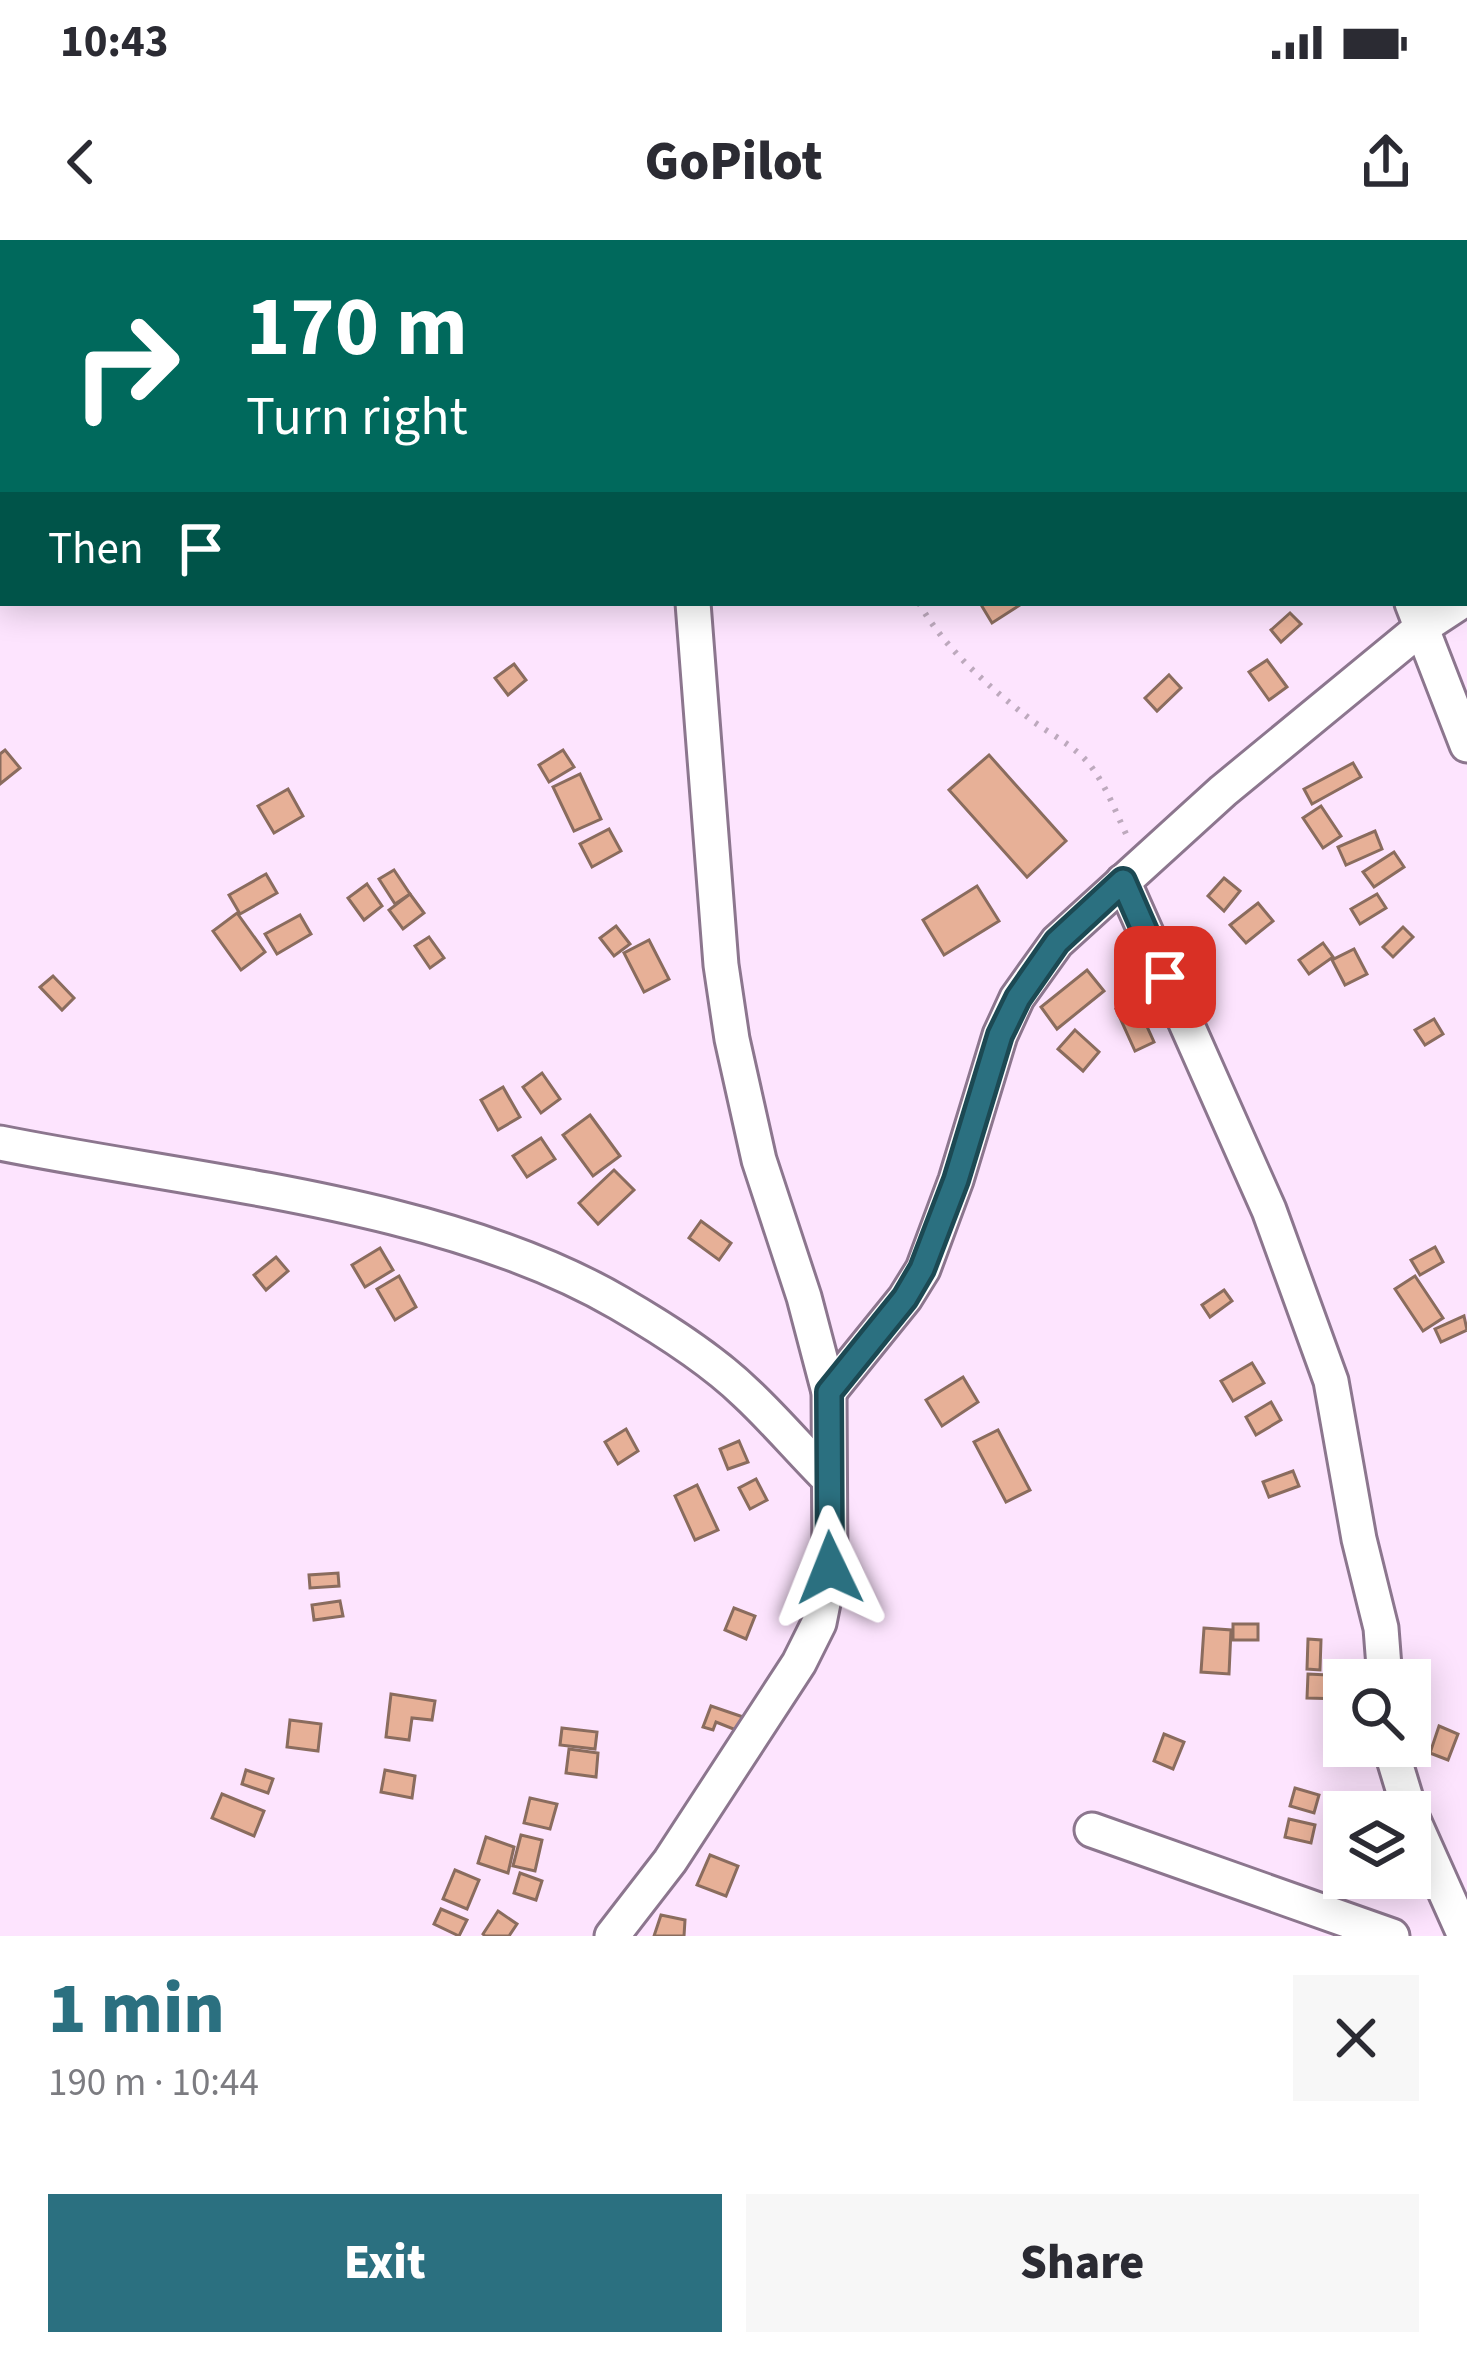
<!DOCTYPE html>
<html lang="en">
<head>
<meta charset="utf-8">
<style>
	:root { --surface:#fff; --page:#f7f7f7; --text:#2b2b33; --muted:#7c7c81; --accent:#2b7080 }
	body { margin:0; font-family:"Source Sans 3",sans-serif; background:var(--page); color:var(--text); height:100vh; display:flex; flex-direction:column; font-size:45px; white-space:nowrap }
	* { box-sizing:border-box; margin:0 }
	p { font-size:39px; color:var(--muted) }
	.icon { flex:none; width:66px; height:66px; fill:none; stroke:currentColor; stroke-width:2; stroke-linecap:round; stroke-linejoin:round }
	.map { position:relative; height:1696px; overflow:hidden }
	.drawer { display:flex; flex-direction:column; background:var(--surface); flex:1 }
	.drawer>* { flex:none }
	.top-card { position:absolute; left:0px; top:0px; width:1467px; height:366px; box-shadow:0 6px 30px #0003; background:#00695c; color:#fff; overflow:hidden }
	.fabs { position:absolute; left:1323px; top:1419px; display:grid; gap:24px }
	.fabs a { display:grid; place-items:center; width:108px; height:108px; border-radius:0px; background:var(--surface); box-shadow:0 6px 30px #0003; font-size:60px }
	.pin { position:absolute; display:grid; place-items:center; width:102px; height:102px; color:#fff; margin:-51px; border-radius:24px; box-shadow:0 6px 18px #0006 }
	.me { position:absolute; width:132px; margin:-66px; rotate:358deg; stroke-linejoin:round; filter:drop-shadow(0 0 9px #0008) }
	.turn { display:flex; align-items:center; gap:42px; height:252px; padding:0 48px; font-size:54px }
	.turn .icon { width:156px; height:156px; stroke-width:2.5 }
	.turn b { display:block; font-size:84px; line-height:102px }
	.then { display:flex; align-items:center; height:114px; padding:0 48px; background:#0003; gap:24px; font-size:45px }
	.round { display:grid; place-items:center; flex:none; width:126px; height:126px; border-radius:0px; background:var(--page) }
	.overview { display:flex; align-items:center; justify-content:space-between; height:204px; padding:0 48px }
	h1 { font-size:72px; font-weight:800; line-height:90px; color:var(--accent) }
	.cta { display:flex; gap:24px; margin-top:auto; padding:24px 48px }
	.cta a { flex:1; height:138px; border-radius:0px; background:var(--accent); color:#fff; font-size:48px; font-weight:800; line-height:138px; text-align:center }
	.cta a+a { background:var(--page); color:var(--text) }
	.status { display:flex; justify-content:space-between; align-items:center; height:84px; padding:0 60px; background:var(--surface); direction:ltr }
	.status svg { height:33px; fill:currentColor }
	header { display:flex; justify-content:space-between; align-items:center; height:156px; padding:0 48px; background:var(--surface); font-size:54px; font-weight:800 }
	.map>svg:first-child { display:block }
	.building { fill:#e7b097; stroke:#8a6c5e; stroke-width:3 }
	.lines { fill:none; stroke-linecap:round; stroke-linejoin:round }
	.minor-casing { stroke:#8c768e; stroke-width:39 }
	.path { stroke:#bda9bd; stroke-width:6; stroke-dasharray:3 9; stroke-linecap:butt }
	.minor { stroke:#fff; stroke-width:33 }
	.route-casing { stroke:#1c4953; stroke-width:30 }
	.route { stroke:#2b7080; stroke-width:21 }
</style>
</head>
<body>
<div class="status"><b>10:43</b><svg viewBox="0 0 49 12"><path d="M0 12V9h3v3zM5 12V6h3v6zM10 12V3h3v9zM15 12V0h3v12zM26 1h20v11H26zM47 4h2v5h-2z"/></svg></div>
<header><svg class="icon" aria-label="back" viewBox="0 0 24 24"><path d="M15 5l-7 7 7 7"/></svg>GoPilot<svg class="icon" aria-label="share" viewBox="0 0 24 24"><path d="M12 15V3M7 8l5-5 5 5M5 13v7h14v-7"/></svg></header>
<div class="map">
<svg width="1467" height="1696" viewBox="0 0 1467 1696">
	<rect width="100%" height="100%" fill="#fde4fe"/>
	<g class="building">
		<polygon points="980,363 1023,363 992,383"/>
		<polygon points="1290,373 1301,384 1281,402 1271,390"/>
		<polygon points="1267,420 1287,447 1269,460 1249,432"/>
		<polygon points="514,424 526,440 508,455 495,438"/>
		<polygon points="1169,435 1181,448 1157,471 1145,458"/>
		<polygon points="5,510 20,528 0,544 0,514"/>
		<polygon points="563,510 574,527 549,542 539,525"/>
		<polygon points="989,515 1066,601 1027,637 949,550"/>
		<polygon points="1353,523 1361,537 1312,564 1304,549"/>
		<polygon points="580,534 601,579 574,591 553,547"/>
		<polygon points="288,549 303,576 274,593 258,566"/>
		<polygon points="1321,566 1341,596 1323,608 1303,578"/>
		<polygon points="609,589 621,611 592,627 580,604"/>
		<polygon points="1375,591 1382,609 1346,625 1338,607"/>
		<polygon points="1394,612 1404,627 1374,647 1363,632"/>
		<polygon points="394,630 410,654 395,664 379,639"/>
		<polygon points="266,634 277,653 240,674 229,655"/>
		<polygon points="1224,638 1240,651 1224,671 1208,656"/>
		<polygon points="367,644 382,666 364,680 348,658"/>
		<polygon points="977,646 999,681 944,715 923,680"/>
		<polygon points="410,654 424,673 403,689 389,670"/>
		<polygon points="1377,654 1386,668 1360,684 1351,669"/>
		<polygon points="1258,663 1273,681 1246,703 1230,685"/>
		<polygon points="237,673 265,712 241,730 213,691"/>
		<polygon points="300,675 311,694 277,714 265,694"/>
		<polygon points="616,686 630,704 614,716 600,698"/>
		<polygon points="1403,687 1413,697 1393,717 1383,707"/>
		<polygon points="429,697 444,718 430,728 415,706"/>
		<polygon points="649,700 669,739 644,752 624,713"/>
		<polygon points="1323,703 1333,717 1309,734 1299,720"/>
		<polygon points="1354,709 1367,734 1345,745 1332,720"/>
		<polygon points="1087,730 1104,751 1057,789 1041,767"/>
		<polygon points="53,736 74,758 62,770 40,747"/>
		<polygon points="1135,760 1154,802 1135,811 1116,769"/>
		<polygon points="1434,779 1443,794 1425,805 1415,790"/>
		<polygon points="1075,790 1099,812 1083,831 1058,809"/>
		<polygon points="542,833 560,859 541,873 523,847"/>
		<polygon points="503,847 520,877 498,890 481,860"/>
		<polygon points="590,875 620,916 593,936 563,895"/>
		<polygon points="541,898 555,919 527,937 513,916"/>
		<polygon points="614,930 634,950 598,984 579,963"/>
		<polygon points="701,981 731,1003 719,1020 689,998"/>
		<polygon points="1435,1007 1443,1022 1420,1035 1411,1020"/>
		<polygon points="380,1008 393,1030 365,1047 352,1025"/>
		<polygon points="276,1017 288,1031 266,1050 254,1035"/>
		<polygon points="399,1036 416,1067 395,1080 377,1049"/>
		<polygon points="1415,1036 1443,1078 1423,1091 1395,1049"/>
		<polygon points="1224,1050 1232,1061 1210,1077 1202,1065"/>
		<polygon points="1464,1076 1467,1090 1441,1102 1435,1089"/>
		<polygon points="1252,1123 1264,1143 1233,1161 1221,1141"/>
		<polygon points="963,1137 978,1162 942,1186 926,1160"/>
		<polygon points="1271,1162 1281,1180 1256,1195 1246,1177"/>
		<polygon points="626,1189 638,1211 618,1224 605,1202"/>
		<polygon points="998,1190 1030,1250 1006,1262 974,1202"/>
		<polygon points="739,1201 748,1222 728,1229 720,1209"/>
		<polygon points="1293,1231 1299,1246 1269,1257 1263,1242"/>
		<polygon points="756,1239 767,1260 750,1269 739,1248"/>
		<polygon points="697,1245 718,1290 695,1300 675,1256"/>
		<polygon points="338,1333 339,1346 310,1348 309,1335"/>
		<polygon points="340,1361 343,1376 314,1380 312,1365"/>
		<polygon points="734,1368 755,1376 746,1399 725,1390"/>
		<rect x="1233" y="1384" width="25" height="16"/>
		<polygon points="1204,1388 1231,1390 1229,1434 1201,1432"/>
		<polygon points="1308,1399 1321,1400 1320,1430 1307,1429"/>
		<polygon points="1308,1434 1347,1436 1344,1459 1307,1458"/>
		<polygon points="391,1454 435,1461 432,1480 412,1478 409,1500 386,1497"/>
		<polygon points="711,1466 746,1478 741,1492 716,1482 713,1490 703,1487"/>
		<polygon points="290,1480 321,1484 318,1511 287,1507"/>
		<polygon points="1439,1486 1458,1494 1448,1520 1430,1513"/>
		<polygon points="562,1488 597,1492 595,1509 560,1505"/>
		<polygon points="1164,1494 1184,1502 1173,1529 1154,1521"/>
		<polygon points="569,1509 598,1513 596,1537 566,1533"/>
		<polygon points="246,1530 273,1539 268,1553 242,1544"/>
		<polygon points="385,1530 415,1536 412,1558 381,1552"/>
		<polygon points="1295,1548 1319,1555 1314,1573 1290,1566"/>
		<polygon points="222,1554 264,1571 254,1596 212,1578"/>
		<polygon points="530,1558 557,1564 550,1589 524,1583"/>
		<polygon points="1289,1579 1315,1585 1311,1603 1285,1597"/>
		<polygon points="521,1595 542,1600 535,1631 513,1626"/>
		<polygon points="486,1597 514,1607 508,1633 478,1623"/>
		<polygon points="710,1615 738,1626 726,1656 697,1645"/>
		<polygon points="455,1630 479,1640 467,1669 443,1659"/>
		<polygon points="520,1633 542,1641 536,1660 514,1653"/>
		<polygon points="441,1669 467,1680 459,1696 434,1684"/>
		<polygon points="498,1671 517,1684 509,1696 485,1696 483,1694"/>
		<polygon points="661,1675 685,1680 684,1696 654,1696"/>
	</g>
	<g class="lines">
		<g class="minor-casing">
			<g id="minor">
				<polyline points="650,0 652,3"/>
				<polyline points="1271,0 1273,3"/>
				<polyline points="27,3 32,0"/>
				<polyline points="0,19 3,18"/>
				<polyline points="1412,363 1467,505"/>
				<polyline points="1123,641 1269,970 1331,1141 1359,1299 1381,1388 1385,1440"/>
				<path d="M0,903C194,942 448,963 619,1063C662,1088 710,1118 746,1153C775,1180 801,1211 829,1239"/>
				<polyline points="829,1152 905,1058 923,1029 956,940 1000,795 1017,758 1057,702 1223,551 1421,388 1459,363"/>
				<polyline points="1390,1506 1410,1572"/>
				<polyline points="1410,1573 1465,1696"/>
				<polyline points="1092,1590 1392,1696"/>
				<polyline points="612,1696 670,1621 799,1423 819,1383 830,1328 829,1152 804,1057 759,920 732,799 721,725 693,363"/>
			</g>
		</g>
		<path class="path" d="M919,363C944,408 989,447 1030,479C1052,496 1079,507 1095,532C1109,552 1118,578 1129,600"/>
		<use href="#minor" class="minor"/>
	</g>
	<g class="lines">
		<g class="route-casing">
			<polyline id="route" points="830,1328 829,1152 905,1058 922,1029 956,940 1000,795 1018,758 1057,702 1123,641 1165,737"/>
		</g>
		<use href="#route" class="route"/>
	</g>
</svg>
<div class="fabs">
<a><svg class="icon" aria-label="search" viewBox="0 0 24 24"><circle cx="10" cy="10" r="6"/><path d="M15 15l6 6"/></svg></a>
<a><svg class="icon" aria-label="layers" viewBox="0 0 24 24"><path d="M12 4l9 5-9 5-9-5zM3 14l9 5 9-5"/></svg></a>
</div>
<div class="pin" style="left:1165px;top:737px;background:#d93025"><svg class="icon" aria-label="arrive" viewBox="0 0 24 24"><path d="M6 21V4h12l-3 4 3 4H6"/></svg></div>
<svg class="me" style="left:830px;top:1328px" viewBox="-20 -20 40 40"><path d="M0-17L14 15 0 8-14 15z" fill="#2b7080" stroke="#fff" stroke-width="4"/></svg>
<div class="top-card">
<div class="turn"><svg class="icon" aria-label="right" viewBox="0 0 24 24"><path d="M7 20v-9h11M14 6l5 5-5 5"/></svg><div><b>170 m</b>Turn right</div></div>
<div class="then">Then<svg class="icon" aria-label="arrive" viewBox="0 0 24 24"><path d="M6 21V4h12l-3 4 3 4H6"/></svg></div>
</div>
</div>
<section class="drawer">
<div class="overview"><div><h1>1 min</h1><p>190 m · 10:44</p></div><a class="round"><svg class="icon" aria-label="close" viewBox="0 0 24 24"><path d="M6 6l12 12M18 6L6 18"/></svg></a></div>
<div class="cta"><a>Exit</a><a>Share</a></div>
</section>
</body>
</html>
